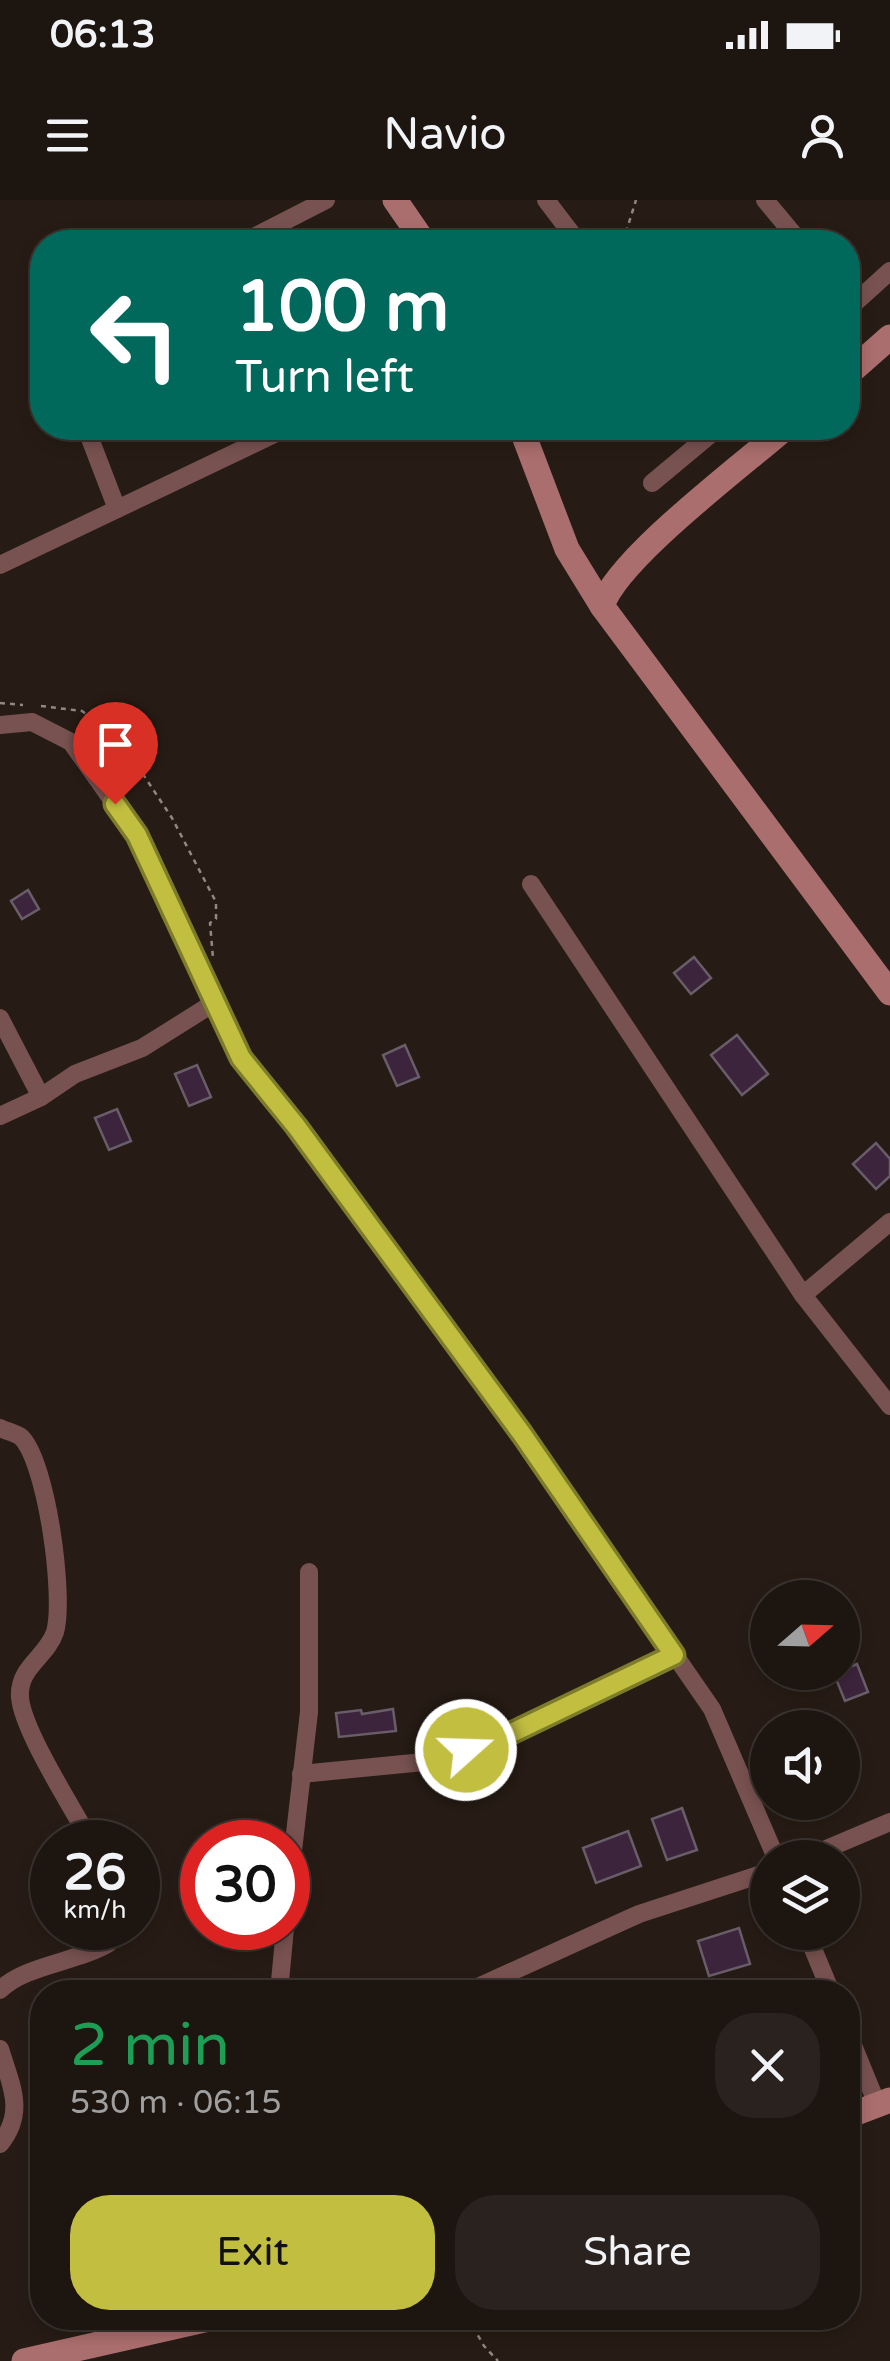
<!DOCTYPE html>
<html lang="en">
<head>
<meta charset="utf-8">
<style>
	:root { --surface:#1d1510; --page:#2a221e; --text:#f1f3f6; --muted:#a09f9f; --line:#3b3430; --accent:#c1be40 }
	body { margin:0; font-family:"Varela Round",sans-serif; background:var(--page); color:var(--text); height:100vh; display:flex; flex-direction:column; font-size:38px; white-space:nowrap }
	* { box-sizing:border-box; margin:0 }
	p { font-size:32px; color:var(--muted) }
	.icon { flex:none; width:55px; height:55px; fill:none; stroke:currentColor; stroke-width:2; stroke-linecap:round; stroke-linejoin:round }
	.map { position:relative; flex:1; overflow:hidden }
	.details { position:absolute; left:30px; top:1780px; width:830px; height:350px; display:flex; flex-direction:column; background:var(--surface); border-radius:40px; box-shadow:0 5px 15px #0003,0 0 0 2px var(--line) }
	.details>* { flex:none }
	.top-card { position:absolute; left:30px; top:30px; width:830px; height:210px; border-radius:40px; box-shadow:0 5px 15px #0003,0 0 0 2px var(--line); background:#00695c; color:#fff; overflow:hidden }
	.needle { width:65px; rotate:70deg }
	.controls { position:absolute; left:750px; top:1380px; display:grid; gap:20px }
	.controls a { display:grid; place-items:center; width:110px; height:110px; border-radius:50%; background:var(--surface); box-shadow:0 5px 15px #0003,0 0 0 2px var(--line); font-size:50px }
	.speed { position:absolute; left:30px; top:1620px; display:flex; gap:20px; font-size:50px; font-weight:700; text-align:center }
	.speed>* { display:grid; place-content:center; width:130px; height:130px; border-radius:50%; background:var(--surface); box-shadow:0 5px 15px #0003,0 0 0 2px var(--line); line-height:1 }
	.speed small { font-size:25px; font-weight:400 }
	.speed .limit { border:15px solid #d22; background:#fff; color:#111 }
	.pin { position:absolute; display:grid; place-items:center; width:85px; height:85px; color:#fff; margin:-102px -42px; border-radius:50% 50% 50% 0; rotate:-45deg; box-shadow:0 0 10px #0007 }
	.pin .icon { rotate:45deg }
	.me { position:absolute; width:110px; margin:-55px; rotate:70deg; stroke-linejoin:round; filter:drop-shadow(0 0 8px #0008) }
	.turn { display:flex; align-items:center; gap:35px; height:210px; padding:0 40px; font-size:45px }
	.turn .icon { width:130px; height:130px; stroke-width:2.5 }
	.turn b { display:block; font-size:70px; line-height:85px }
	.round { display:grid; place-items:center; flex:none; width:105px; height:105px; border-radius:40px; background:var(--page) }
	.head { display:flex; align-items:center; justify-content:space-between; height:170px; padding:0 40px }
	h1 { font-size:60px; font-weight:600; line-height:75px; color:#1e9e55 }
	.action { display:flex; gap:20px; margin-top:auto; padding:20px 40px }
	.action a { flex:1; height:115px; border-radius:40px; background:var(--accent); color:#111; font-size:40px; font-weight:600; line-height:115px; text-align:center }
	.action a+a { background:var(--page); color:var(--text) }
	.status { display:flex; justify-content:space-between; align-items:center; height:70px; padding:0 50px; background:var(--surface); direction:ltr }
	.status svg { height:28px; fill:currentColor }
	header { display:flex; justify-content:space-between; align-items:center; height:130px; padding:0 40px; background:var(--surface); font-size:45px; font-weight:600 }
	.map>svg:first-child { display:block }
	.building { fill:#3d243d; stroke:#695d69; stroke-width:2.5 }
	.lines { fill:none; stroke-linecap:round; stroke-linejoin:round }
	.path { stroke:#928882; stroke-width:2.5; stroke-dasharray:5 5; stroke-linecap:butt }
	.street { stroke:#785251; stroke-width:18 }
	.secondary { stroke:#ab6e6e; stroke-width:25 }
	.route-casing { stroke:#7d7c2a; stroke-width:25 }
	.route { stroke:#c1be40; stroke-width:18 }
</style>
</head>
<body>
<div class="status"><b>06:13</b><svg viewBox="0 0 49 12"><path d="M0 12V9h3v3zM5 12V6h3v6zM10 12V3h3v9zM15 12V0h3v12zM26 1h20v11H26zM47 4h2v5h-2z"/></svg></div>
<header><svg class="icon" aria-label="menu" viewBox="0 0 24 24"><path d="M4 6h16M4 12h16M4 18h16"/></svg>Navio<svg class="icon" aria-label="person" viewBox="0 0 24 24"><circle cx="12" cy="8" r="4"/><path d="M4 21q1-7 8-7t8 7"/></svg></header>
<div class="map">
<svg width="890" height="2161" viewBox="0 0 890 2161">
	<rect width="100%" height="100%" fill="#271c15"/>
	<g class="building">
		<polygon points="28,690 39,709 22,719 11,701"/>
		<polygon points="694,757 711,778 691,794 674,773"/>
		<polygon points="737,835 768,874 742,895 711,855"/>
		<polygon points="405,845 419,877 397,886 383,855"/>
		<polygon points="197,865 211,897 189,906 175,874"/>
		<polygon points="117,909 131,941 109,950 95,918"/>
		<polygon points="876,943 890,959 890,976 876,989 853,964"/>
		<polygon points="857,1464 868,1492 845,1501 834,1474"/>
		<polygon points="393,1509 396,1531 339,1537 336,1513 361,1510 362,1514"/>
		<polygon points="682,1608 697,1650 667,1660 652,1619"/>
		<polygon points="628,1631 641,1666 596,1683 583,1648"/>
		<polygon points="739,1728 750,1764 709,1776 698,1741"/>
	</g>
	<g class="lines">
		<g class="path">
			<polyline points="623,42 636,0"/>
			<polyline points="0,503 23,505"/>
			<polyline points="41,506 82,511 119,538 172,618 216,702 216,719 210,723 213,758"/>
			<polyline points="468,2118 484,2146 498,2161"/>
		</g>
		<g class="street">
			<polyline points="546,0 578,42"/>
			<polyline points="765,0 800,42"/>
			<polyline points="244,42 326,0"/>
			<polyline points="848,109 890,71"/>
			<polyline points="86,228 117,309"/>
			<polyline points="752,228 767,244"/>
			<polyline points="652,283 718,228"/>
			<polyline points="0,365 287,228"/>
			<polyline points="0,525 32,522 71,542 137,635 241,858 296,926 522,1234 712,1509 776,1658"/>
			<polyline points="531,684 803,1095 890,1206"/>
			<polyline points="0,818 41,897"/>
			<polyline points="0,916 41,897 75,874 142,848 217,801"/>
			<polyline points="803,1095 890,1022"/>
			<path d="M0,1228C6,1231 16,1233 21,1237C47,1262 65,1398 55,1432C47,1457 18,1467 20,1497C22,1530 74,1610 91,1642"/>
			<polyline points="301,1574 434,1561 499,1539 674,1455"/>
			<polyline points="805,1658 890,1622"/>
			<polyline points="288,1694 309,1512 309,1372"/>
			<polyline points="806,1732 831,1792"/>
			<path d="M0,1790C25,1765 78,1762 109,1743L113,1728"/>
			<polyline points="279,1792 285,1728"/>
			<polyline points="467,1792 639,1714 768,1672"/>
			<polyline points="848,1833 877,1904"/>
			<path d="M0,1849C11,1885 26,1912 0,1944"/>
		</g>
		<g class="secondary">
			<polyline points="395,0 424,42"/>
			<polyline points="848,174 890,137"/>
			<polyline points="521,228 567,349 602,406"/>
			<path d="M785,228C743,265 618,358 602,406L890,793"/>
			<polyline points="848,1916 890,1900"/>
			<polyline points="24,2161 213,2118"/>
		</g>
	</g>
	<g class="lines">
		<g class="route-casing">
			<polyline id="route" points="115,604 137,635 241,858 296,926 522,1234 674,1455 499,1539 466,1550"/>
		</g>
		<use href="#route" class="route"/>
	</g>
</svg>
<div class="controls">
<a><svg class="needle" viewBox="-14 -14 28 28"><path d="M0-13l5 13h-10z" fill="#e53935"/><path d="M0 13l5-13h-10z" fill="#a09f9f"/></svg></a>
<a><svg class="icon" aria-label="sound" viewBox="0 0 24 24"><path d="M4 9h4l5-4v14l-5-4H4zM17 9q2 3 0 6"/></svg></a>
<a><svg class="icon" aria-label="layers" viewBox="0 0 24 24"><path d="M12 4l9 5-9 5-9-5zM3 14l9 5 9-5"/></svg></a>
</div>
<div class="speed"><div>26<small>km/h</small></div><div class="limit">30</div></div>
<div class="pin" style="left:115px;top:604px;background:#d93025"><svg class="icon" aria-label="arrive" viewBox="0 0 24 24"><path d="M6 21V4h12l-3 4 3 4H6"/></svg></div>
<svg class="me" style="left:466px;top:1550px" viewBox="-20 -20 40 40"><circle r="17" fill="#c1be40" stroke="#fff" stroke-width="3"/><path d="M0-11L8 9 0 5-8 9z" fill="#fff"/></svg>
<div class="top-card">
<div class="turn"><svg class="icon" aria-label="left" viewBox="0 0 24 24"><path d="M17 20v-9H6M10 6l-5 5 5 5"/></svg><div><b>100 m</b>Turn left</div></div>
</div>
<section class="details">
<div class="head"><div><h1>2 min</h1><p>530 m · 06:15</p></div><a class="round"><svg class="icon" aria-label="close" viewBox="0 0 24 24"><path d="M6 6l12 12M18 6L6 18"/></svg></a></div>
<div class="action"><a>Exit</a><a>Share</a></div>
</section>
</div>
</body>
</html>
